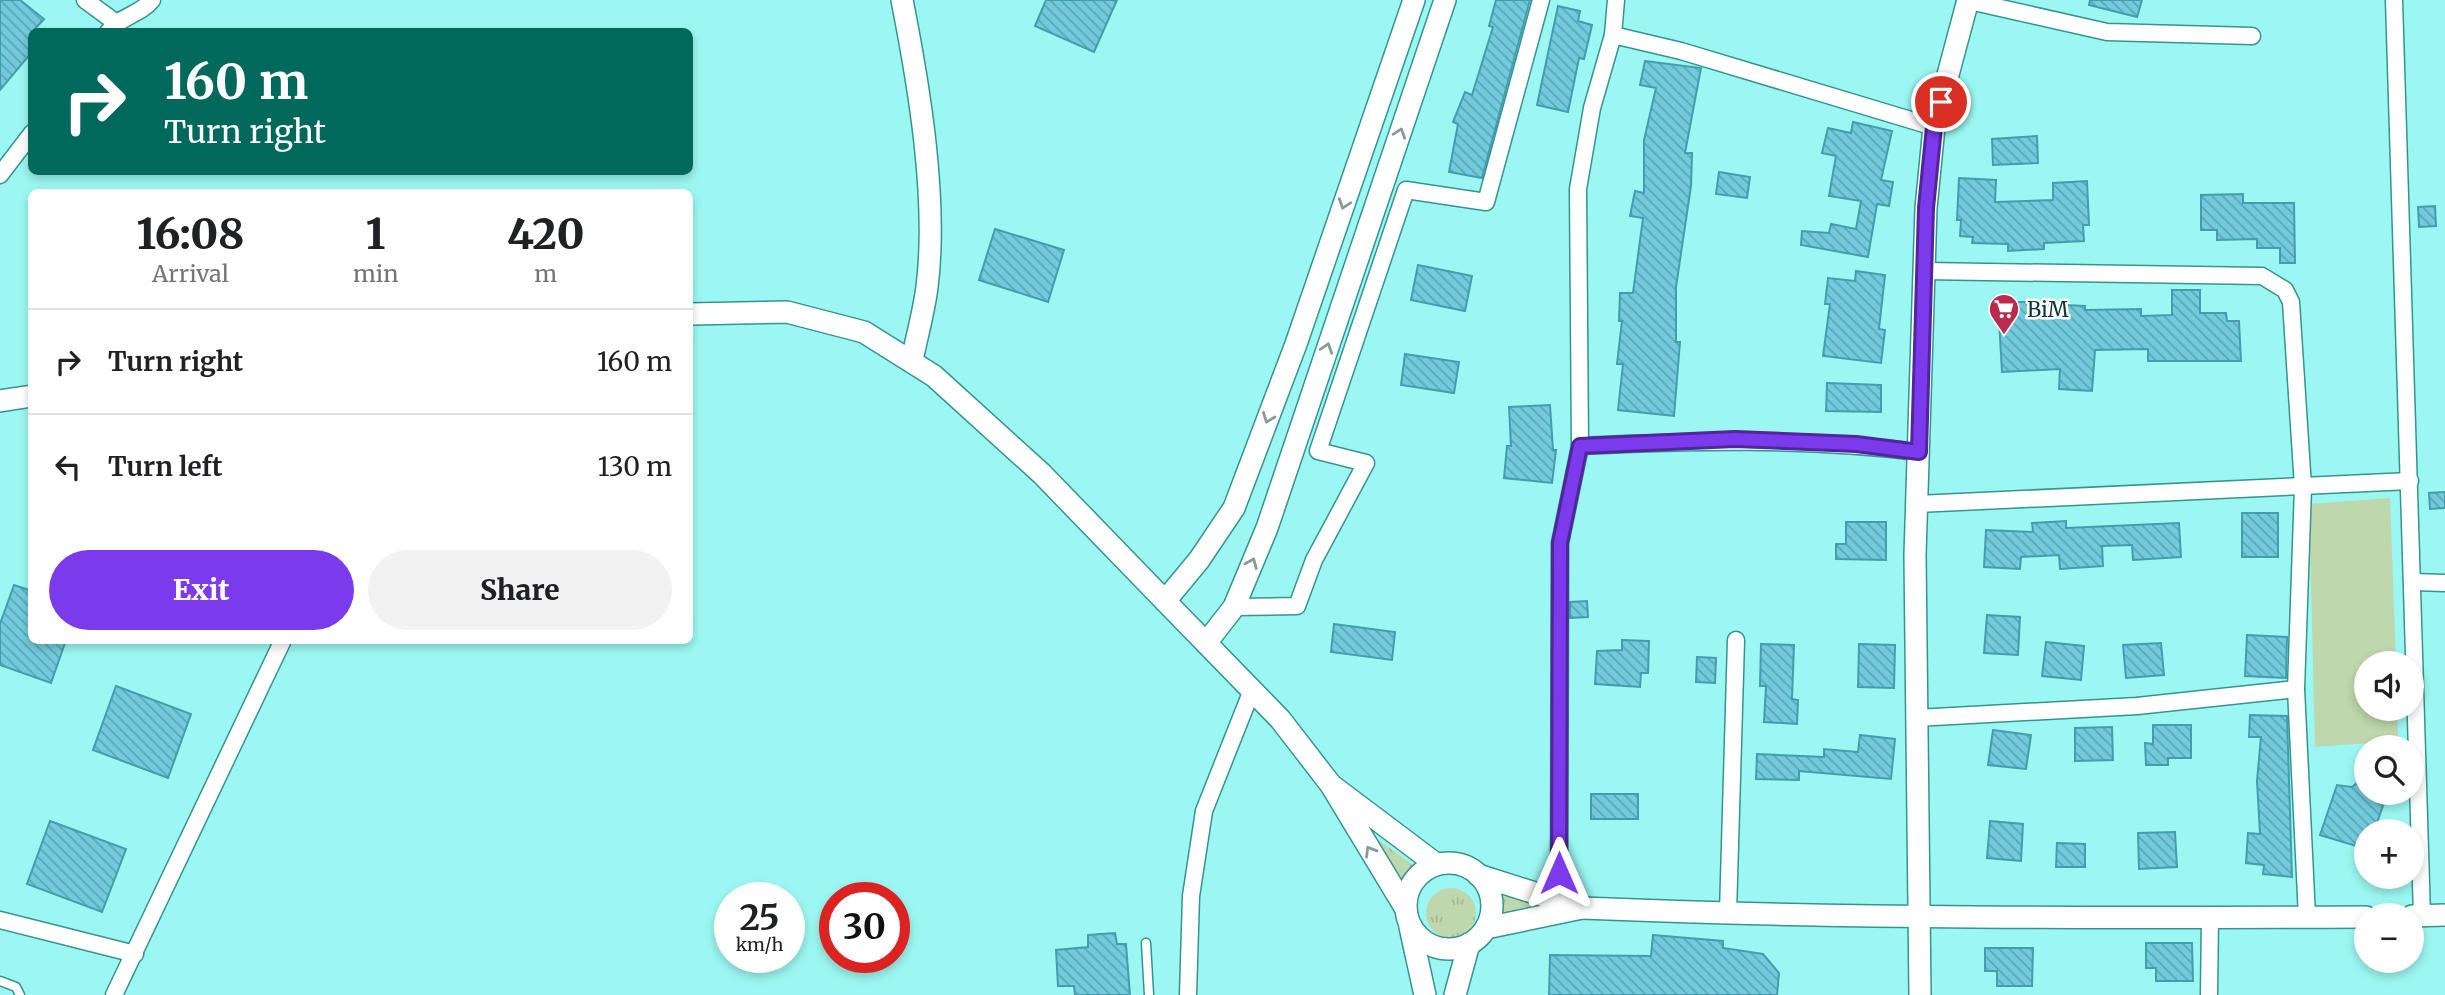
<!DOCTYPE html>
<html lang="en">
<head>
<meta charset="utf-8">
<style>
	:root { --surface:#fff; --page:#f2f2f2; --text:#202124; --muted:#757577; --line:#e0e0e0; --accent:#7c3aed }
	body { margin:0; font-family:Merriweather,serif; background:var(--page); color:var(--text); height:100vh; display:flex; flex-direction:column; font-size:26px; white-space:nowrap }
	* { box-sizing:border-box; margin:0 }
	p { font-size:23px; color:var(--muted) }
	.icon { flex:none; width:38px; height:38px; fill:none; stroke:currentColor; stroke-width:2; stroke-linecap:round; stroke-linejoin:round }
	.map { position:relative; flex:1; overflow:hidden }
	.drawer { position:absolute; left:28px; top:189px; width:665px; height:455px; display:flex; flex-direction:column; background:var(--surface); border-radius:10px; box-shadow:0 4px 10px #0003 }
	.drawer>* { flex:none }
	.guide { position:absolute; left:28px; top:28px; width:665px; height:147px; border-radius:10px; box-shadow:0 4px 10px #0003; background:#00695c; color:#fff; overflow:hidden }
	.buttons { position:absolute; left:2354px; top:651px; display:grid; gap:14px }
	.buttons a { display:grid; place-items:center; width:70px; height:70px; border-radius:50%; background:var(--surface); box-shadow:0 4px 10px #0003; font-size:35px }
	.speed { position:absolute; left:714px; top:882px; display:flex; gap:14px; font-size:35px; font-weight:700; text-align:center }
	.speed>* { display:grid; place-content:center; width:91px; height:91px; border-radius:50%; background:var(--surface); box-shadow:0 4px 10px #0003; line-height:1 }
	.speed small { font-size:18px; font-weight:400 }
	.speed .limit { border:10px solid #d22; background:#fff; color:#111 }
	.pin { position:absolute; display:grid; place-items:center; width:60px; height:60px; color:#fff; margin:-30px; border:4px solid #fff; border-radius:50%; box-shadow:0 2px 7px #0007 }
	.me { position:absolute; width:77px; margin:-38px; rotate:0deg; stroke-linejoin:round; filter:drop-shadow(0 0 5px #0008) }
	.turn { display:flex; align-items:center; gap:24px; height:147px; padding:0 21px; font-size:32px }
	.turn .icon { width:91px; height:91px; stroke-width:2.5 }
	.turn b { display:block; font-size:49px; line-height:60px }
	.eta { display:flex; justify-content:space-evenly; align-items:center; height:119px; text-align:center }
	.eta b { font-size:42px; font-weight:800; line-height:49px }
	.primary-button { display:flex; gap:14px; margin-top:auto; padding:14px 21px }
	.primary-button a { flex:1; height:80px; border-radius:42px; background:var(--accent); color:#fff; font-size:28px; font-weight:800; line-height:80px; text-align:center }
	.primary-button a+a { background:var(--page); color:var(--text) }
	ul { padding:0; list-style:none }
	li { display:flex; align-items:center; gap:21px; height:105px; padding:0 21px; border-top:2px solid var(--line) }
	li div { flex:1 }
	li b { display:block; font-size:26px }
	li em { font-style:normal }
	.map>svg:first-child { display:block }
	.grass { fill:url(#grass-tufts) }
	.park { fill:#bfd7ac }
	.building { fill:url(#building-back-hatch); stroke:#449dad; stroke-width:2 }
	.lines { fill:none; stroke-linecap:round; stroke-linejoin:round }
	.lane-casing { stroke:#359490; stroke-width:11 }
	.street-casing { stroke:#359490; stroke-width:19 }
	.secondary-casing { stroke:#359490; stroke-width:24 }
	.lane { stroke:#fff; stroke-width:8 }
	.street { stroke:#fff; stroke-width:16 }
	.secondary { stroke:#fff; stroke-width:21 }
	.oneway { stroke:#889b9a }
	.route-casing { stroke:#51269a; stroke-width:18 }
	.route { stroke:#7c3aed; stroke-width:12 }
	.labels { text-anchor:middle; dominant-baseline:central; stroke-width:5; stroke-linejoin:round; paint-order:stroke }
	.poi-label { font-size:21px; fill:#103736; stroke:#fff; text-anchor:start }
</style>
</head>
<body>
<div class="map">
<svg width="2445" height="995" viewBox="0 0 2445 995">
	<defs>
		<pattern id="grass-tufts" width="24" height="20" patternUnits="userSpaceOnUse" patternTransform="scale(1.75)"><rect width="24" height="20" fill="#bfd7ac"/><path d="M3 7l-1-3M5 7V3M7 7l1-3M15 17l-1-3M17 17v-4M19 17l1-3" fill="none" stroke="#a3b995"/></pattern>
		<pattern id="building-back-hatch" width="6" height="6" patternUnits="userSpaceOnUse" patternTransform="scale(1.75)"><rect width="6" height="6" fill="#72cbdd"/><path d="M-1 5l2 2M0 0l6 6M5-1l2 2" fill="none" stroke="#5ca6b4"/></pattern>
	</defs>
	<rect width="100%" height="100%" fill="#9cf7f2"/>
	<g class="grass">
		<polygon points="1368,833 1415,866 1402,882"/>
		<circle cx="1451" cy="913" r="25"/>
		<polygon points="1503,896 1545,903 1504,912"/>
	</g>
	<polygon class="park" points="2390,498 2396,663 2366,663 2366,709 2397,709 2398,741 2315,747 2309,504"/>
	<g class="building">
		<polygon points="0,0 20,0 44,19 32,32 32,52 0,90"/>
		<polygon points="1046,0 1117,0 1094,52 1035,26"/>
		<polygon points="1496,0 1530,0 1482,178 1449,172 1458,124 1453,122 1465,92 1472,95 1493,27 1489,26"/>
		<polygon points="2090,0 2142,0 2137,17 2089,5"/>
		<polygon points="1558,6 1580,11 1578,21 1592,25 1584,59 1579,58 1568,112 1537,105"/>
		<polygon points="1645,61 1701,68 1685,153 1692,153 1691,186 1676,287 1676,342 1680,342 1674,416 1618,410 1623,364 1617,364 1622,321 1619,321 1620,293 1633,293 1643,218 1630,216 1635,191 1644,193 1644,140 1656,88 1640,85"/>
		<polygon points="1853,122 1892,131 1881,180 1893,182 1889,206 1877,204 1868,257 1801,245 1802,231 1829,233 1831,224 1856,229 1861,201 1829,196 1836,156 1822,153 1828,128 1851,133"/>
		<polygon points="2037,136 2038,163 1993,165 1992,139"/>
		<polygon points="1719,172 1750,177 1747,198 1716,194"/>
		<polygon points="1959,178 1996,180 1995,202 2053,200 2053,183 2087,181 2089,225 2083,225 2084,241 2044,243 2044,249 2008,251 2008,244 1972,243 1973,237 1960,236 1961,220 1957,220"/>
		<polygon points="2243,194 2243,203 2294,203 2295,263 2280,263 2280,248 2257,248 2257,239 2217,240 2217,230 2201,230 2201,195"/>
		<polygon points="2435,206 2436,226 2419,227 2418,207"/>
		<polygon points="995,229 1064,250 1048,302 979,280"/>
		<polygon points="1418,265 1472,276 1465,311 1411,300"/>
		<polygon points="1856,271 1885,275 1879,329 1885,330 1881,363 1823,356 1830,304 1825,304 1828,278 1855,281"/>
		<polygon points="2172,290 2200,290 2200,313 2226,313 2227,321 2239,321 2241,361 2148,361 2148,349 2095,350 2092,391 2059,389 2060,369 2002,372 1998,303 2044,301 2044,304 2085,306 2085,310 2141,309 2141,316 2172,315"/>
		<polygon points="1405,354 1459,362 1454,393 1401,385"/>
		<polygon points="1827,383 1881,385 1881,412 1826,411"/>
		<polygon points="1550,405 1553,450 1556,450 1552,483 1504,478 1507,446 1511,446 1509,407"/>
		<polygon points="2445,492 2445,508 2430,509 2429,493"/>
		<rect x="2242" y="513" width="36" height="44"/>
		<polygon points="2066,521 2066,528 2179,523 2181,557 2133,560 2132,545 2102,546 2103,566 2060,569 2059,555 2021,557 2020,569 1984,567 1986,530 2033,532 2032,523"/>
		<polygon points="1846,522 1886,522 1886,560 1836,559 1836,544 1846,544"/>
		<polygon points="14,585 32,591 32,640 66,640 51,683 0,665 0,624"/>
		<polygon points="1587,601 1588,617 1570,618 1570,602"/>
		<polygon points="1987,615 2020,617 2018,655 1984,653"/>
		<polygon points="1334,624 1395,632 1392,660 1331,652"/>
		<polygon points="2247,635 2287,637 2286,678 2245,676"/>
		<polygon points="1622,640 1649,641 1648,673 1641,673 1640,687 1595,684 1597,651 1622,650"/>
		<polygon points="2046,642 2084,646 2081,680 2042,676"/>
		<polygon points="2161,643 2164,675 2126,678 2123,645"/>
		<polygon points="1761,644 1794,645 1792,699 1798,700 1797,724 1764,722 1766,686 1760,686"/>
		<polygon points="1859,644 1895,645 1894,688 1858,687"/>
		<polygon points="1697,657 1716,658 1715,683 1696,682"/>
		<polygon points="116,686 191,714 168,778 93,750"/>
		<polygon points="2250,715 2287,716 2292,877 2263,874 2264,865 2246,863 2248,833 2260,834 2257,781 2261,737 2249,737"/>
		<polygon points="2153,725 2191,725 2191,758 2168,758 2168,765 2146,765 2145,743 2153,744"/>
		<polygon points="2112,727 2113,760 2075,761 2075,728"/>
		<polygon points="1993,730 2031,735 2026,769 1988,765"/>
		<polygon points="1860,735 1895,739 1891,779 1799,771 1799,780 1756,779 1757,754 1824,757 1824,749 1858,752"/>
		<polygon points="2357,783 2366,787 2366,793 2385,800 2374,831 2366,831 2366,849 2320,835 2337,785 2352,787"/>
		<rect x="1591" y="794" width="47" height="25"/>
		<polygon points="50,821 126,849 102,912 27,884"/>
		<polygon points="1990,821 2023,824 2021,861 1987,858"/>
		<polygon points="2175,832 2177,867 2139,869 2138,833"/>
		<polygon points="2057,843 2085,844 2085,867 2056,867"/>
		<polygon points="1115,933 1117,944 1126,944 1130,995 1075,995 1074,986 1058,986 1056,950 1088,947 1088,935"/>
		<polygon points="1653,935 1723,941 1723,948 1763,954 1779,973 1777,995 1549,995 1550,955 1651,956"/>
		<polygon points="2146,943 2192,943 2193,981 2156,981 2156,968 2146,968"/>
		<polygon points="1985,948 2033,948 2032,986 1997,986 1997,971 1985,971"/>
	</g>
	<g class="lines">
		<g class="lane-casing">
			<g id="lane">
				<polyline points="1146,943 1149,995"/>
				<polyline points="0,981 16,987 20,995"/>
			</g>
		</g>
		<g class="street-casing">
			<g id="street">
				<polyline points="85,0 115,22"/>
				<path d="M1616,0L1613,35L1592,108L1578,189L1580,446C1695,441 1803,438 1918,452"/>
				<polyline points="1965,0 2107,32 2252,36"/>
				<polyline points="2394,0 2422,916"/>
				<path d="M108,32C120,16 140,15 152,0"/>
				<polyline points="1613,35 1681,51 1934,127"/>
				<polyline points="0,175 32,133"/>
				<polyline points="1924,271 2262,276 2285,290 2291,302 2303,487 2296,689 2307,917"/>
				<polyline points="1917,504 2410,481"/>
				<polyline points="2413,582 2445,583"/>
				<polyline points="1234,607 1297,606 1314,560 1366,463 1318,451 1406,190 1486,202 1541,0"/>
				<polyline points="1916,718 2137,706 2296,689"/>
				<polyline points="1559,900 1560,543 1580,446"/>
				<polyline points="1728,913 1736,640"/>
				<polyline points="0,920 135,954"/>
				<polyline points="114,995 283,640"/>
				<polyline points="1188,995 1191,896 1204,811 1252,690"/>
				<polyline points="2209,995 2210,918"/>
			</g>
		</g>
		<g class="secondary-casing">
			<g id="secondary">
				<path d="M902,0C919,86 938,199 927,287C924,311 917,336 912,360"/>
				<polyline points="690,314 787,312 864,332 934,376 1042,474 1165,601 1280,719 1331,785"/>
				<polyline points="0,401 32,396"/>
				<polyline points="1165,601 1199,560 1234,508 1296,344 1414,0"/>
				<polyline points="1206,643 1234,607 1267,528 1445,0"/>
				<circle cx="1449" cy="906" r="43"/>
				<polyline points="1478,875 1582,908 1486,928"/>
				<path d="M1582,908C1843,919 2105,918 2366,917"/>
				<polyline points="1406,909 1331,785 1436,864"/>
				<polyline points="2412,916 2445,915"/>
				<polyline points="1410,927 1425,995"/>
				<polyline points="1455,995 1469,944"/>
				<polyline points="1920,995 1915,555 1926,208 1934,127 1968,0"/>
			</g>
		</g>
		<use href="#lane" class="lane"/>
		<use href="#street" class="street"/>
		<use href="#secondary" class="secondary"/>
	</g>
	<defs><path id="oneway-chevron" d="M-2-3.5L2.5 0L-2 3.5" fill="none" stroke-width="1.6" stroke-linecap="round" stroke-linejoin="round" transform="scale(1.75)"/></defs>
	<g class="oneway">
		<use href="#oneway-chevron" transform="translate(1400 133) rotate(-71)"/>
		<use href="#oneway-chevron" transform="translate(1344 204) rotate(109)"/>
		<use href="#oneway-chevron" transform="translate(1327 348) rotate(-72)"/>
		<use href="#oneway-chevron" transform="translate(1268 418) rotate(111)"/>
		<use href="#oneway-chevron" transform="translate(1252 563) rotate(-67)"/>
		<use href="#oneway-chevron" transform="translate(1370 851) rotate(-121)"/>
	</g>
	<g class="lines">
		<g class="route-casing">
			<polyline id="route" points="1559,873 1560,543 1580,446 1735,439 1856,444 1919,452 1926,208 1934,127 1941,102"/>
		</g>
		<use href="#route" class="route"/>
	</g>
	<defs>
		<g id="supermarket-pin" transform="scale(1.575)"><path d="M0 17L-7.5 6A9.5 9.5 0 1 1 7.5 6Z" fill="#bb2b4f" stroke="#fff"/><path d="M-6-5.5h2.5l.6 2H6L4.5 2H-2.5L-4.4-4H-6ZM-1.5 3.2a1.3 1.3 0 1 0 .1 0ZM3 3.2a1.3 1.3 0 1 0 .1 0Z" fill="#fff"/></g>
	</defs>
	<g fill-rule="evenodd">
		<use href="#supermarket-pin" x="2004" y="309"/>
	</g>
	<g class="labels">
		<g class="poi-label">
			<text x="2027" y="309">BiM</text>
		</g>
	</g>
</svg>
<div class="buttons">
<a><svg class="icon" aria-label="sound" viewBox="0 0 24 24"><path d="M4 9h4l5-4v14l-5-4H4zM17 9q2 3 0 6"/></svg></a>
<a><svg class="icon" aria-label="search" viewBox="0 0 24 24"><circle cx="10" cy="10" r="6"/><path d="M15 15l6 6"/></svg></a>
<a>+</a>
<a>−</a>
</div>
<div class="speed"><div>25<small>km/h</small></div><div class="limit">30</div></div>
<div class="pin" style="left:1941px;top:102px;background:#d93025"><svg class="icon" aria-label="arrive" viewBox="0 0 24 24"><path d="M6 21V4h12l-3 4 3 4H6"/></svg></div>
<svg class="me" style="left:1559px;top:873px" viewBox="-20 -20 40 40"><path d="M0-17L14 15 0 8-14 15z" fill="#7c3aed" stroke="#fff" stroke-width="4"/></svg>
<div class="guide">
<div class="turn"><svg class="icon" aria-label="right" viewBox="0 0 24 24"><path d="M7 20v-9h11M14 6l5 5-5 5"/></svg><div><b>160 m</b>Turn right</div></div>
</div>
<section class="drawer">
<div class="eta">
<div><b>16:08</b><p>Arrival</p></div>
<div><b>1</b><p>min</p></div>
<div><b>420</b><p>m</p></div>
</div>
<ul>
<li><svg class="icon" aria-label="right" viewBox="0 0 24 24"><path d="M7 20v-9h11M14 6l5 5-5 5"/></svg><div><b>Turn right</b></div><em>160 m</em></li>
<li><svg class="icon" aria-label="left" viewBox="0 0 24 24"><path d="M17 20v-9H6M10 6l-5 5 5 5"/></svg><div><b>Turn left</b></div><em>130 m</em></li>
</ul>
<div class="primary-button"><a>Exit</a><a>Share</a></div>
</section>
</div>
</body>
</html>
